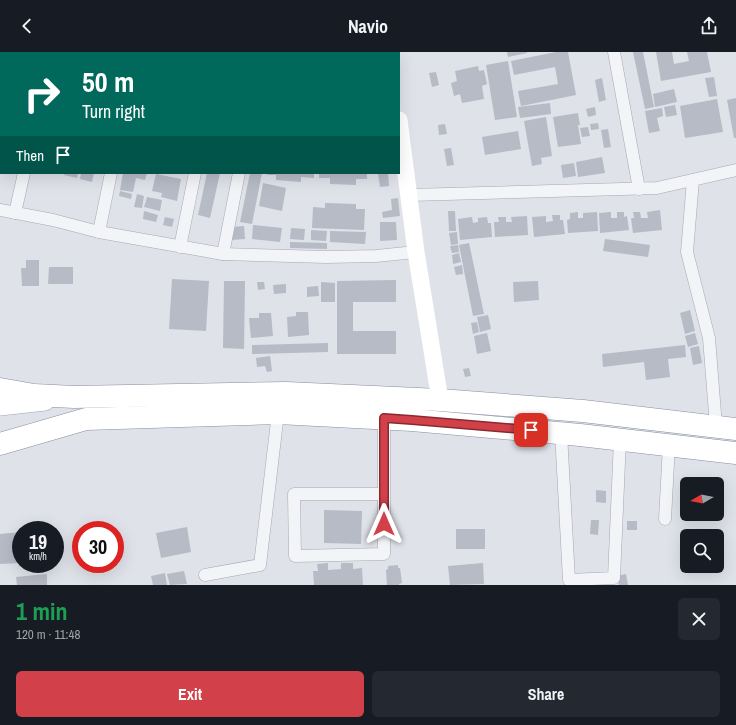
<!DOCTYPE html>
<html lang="en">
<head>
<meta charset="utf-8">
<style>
	:root { --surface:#171b24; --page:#242831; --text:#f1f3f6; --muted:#9ea1a6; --accent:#d24049 }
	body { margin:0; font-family:"Archivo Narrow",sans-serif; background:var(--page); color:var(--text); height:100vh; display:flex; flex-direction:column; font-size:15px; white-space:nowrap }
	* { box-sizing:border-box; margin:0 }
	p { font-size:13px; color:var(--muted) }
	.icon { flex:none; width:22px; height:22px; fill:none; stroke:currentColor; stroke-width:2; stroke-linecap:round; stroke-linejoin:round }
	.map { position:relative; height:533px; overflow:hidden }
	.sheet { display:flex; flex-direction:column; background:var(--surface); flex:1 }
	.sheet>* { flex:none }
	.top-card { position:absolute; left:0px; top:0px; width:400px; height:122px; box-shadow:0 4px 16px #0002; background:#00695c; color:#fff; overflow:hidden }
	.needle { width:26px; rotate:260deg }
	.controls { position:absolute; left:680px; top:425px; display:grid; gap:8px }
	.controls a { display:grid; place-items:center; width:44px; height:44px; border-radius:6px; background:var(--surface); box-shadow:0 4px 16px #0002; font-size:20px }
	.speed { position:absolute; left:12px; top:469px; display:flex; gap:8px; font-size:20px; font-weight:700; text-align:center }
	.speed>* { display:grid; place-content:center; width:52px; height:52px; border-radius:50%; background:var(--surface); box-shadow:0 4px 16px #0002; line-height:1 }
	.speed small { font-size:10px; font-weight:400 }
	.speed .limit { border:6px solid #d22; background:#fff; color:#111 }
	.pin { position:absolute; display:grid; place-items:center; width:34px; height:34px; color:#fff; margin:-17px; border-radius:8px; box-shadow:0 2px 6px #0006 }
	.me { position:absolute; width:44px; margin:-22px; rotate:0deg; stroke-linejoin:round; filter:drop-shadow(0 0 3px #0008) }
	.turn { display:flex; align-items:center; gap:14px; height:84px; padding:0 16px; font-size:18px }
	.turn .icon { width:52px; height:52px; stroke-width:2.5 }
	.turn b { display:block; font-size:28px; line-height:34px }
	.then { display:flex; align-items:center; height:38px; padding:0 16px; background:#0003; gap:8px; font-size:15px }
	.round { display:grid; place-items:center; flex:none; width:42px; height:42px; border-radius:6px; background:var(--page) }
	.head { display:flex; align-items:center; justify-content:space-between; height:68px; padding:0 16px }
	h1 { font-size:24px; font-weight:800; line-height:30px; color:#1e9e55 }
	.action { display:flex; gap:8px; margin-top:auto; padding:8px 16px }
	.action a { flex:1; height:46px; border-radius:6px; background:var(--accent); color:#fff; font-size:16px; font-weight:800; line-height:46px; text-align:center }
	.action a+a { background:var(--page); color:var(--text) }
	header { display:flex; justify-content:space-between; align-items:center; height:52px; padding:0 16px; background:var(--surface); font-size:18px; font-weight:800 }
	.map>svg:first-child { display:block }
	.building { fill:#b6bbc6 }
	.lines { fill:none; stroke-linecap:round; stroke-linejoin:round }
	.street-casing { stroke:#a4a9b3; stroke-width:13 }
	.primary-casing { stroke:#9ea5b5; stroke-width:20 }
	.highway-casing { stroke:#868ea0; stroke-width:23 }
	.street { stroke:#f2f4f7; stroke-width:12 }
	.secondary { stroke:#fff; stroke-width:17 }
	.primary { stroke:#fff; stroke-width:19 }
	.highway { stroke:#fff; stroke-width:22 }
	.route-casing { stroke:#882a2f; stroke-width:10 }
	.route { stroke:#d24049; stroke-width:7 }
</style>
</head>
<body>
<header><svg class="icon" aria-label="back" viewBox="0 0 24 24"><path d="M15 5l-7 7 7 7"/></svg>Navio<svg class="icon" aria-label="share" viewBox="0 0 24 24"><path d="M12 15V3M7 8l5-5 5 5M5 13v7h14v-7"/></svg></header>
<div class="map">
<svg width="736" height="533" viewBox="0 0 736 533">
	<rect width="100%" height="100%" fill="#dfe2e9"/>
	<g class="building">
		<polygon points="507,0 527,0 527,1 508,5"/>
		<polygon points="556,0 568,0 576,43 521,54 518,39 558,32 555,15 514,23 511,9"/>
		<polygon points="633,0 643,0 654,55 645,57"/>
		<polygon points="656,0 672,0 674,12 689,9 687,0 707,0 711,20 661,29"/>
		<polygon points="508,9 517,65 495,68 486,13"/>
		<polygon points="478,14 479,19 484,18 487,32 482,34 484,47 462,51 460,42 454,44 451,31 457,29 455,19"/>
		<polygon points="436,20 439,33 432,35 429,21"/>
		<polygon points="714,25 717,44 709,45 705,26"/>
		<polygon points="602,26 606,48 599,50 595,28"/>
		<polygon points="674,37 677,50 655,55 653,42"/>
		<polygon points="736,46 736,86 734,86 727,48"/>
		<polygon points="717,47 723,80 685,86 680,54"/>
		<polygon points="550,51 551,62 520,66 518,55"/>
		<polygon points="675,53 677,63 666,65 664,55"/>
		<polygon points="595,55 596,63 588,65 586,57"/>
		<polygon points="662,56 663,64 657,66 660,79 649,81 645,59"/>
		<polygon points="578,61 580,73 578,73 581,92 558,95 553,65"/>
		<polygon points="546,65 552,104 541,106 542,112 532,114 524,69"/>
		<polygon points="598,71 599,77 591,78 590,72"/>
		<polygon points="445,72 447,82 439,83 438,73"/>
		<polygon points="588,75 590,84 582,85 580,76"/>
		<polygon points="608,77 611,95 604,96 601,78"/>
		<polygon points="518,79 521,97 485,103 482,85"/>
		<polygon points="451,96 454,113 447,114 444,97"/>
		<polygon points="602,105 605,121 578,125 576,110"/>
		<polygon points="574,111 576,124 563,126 561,113"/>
		<polygon points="65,121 78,121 77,126 64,123"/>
		<polygon points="81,121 94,121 92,130 80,127"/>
		<polygon points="123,121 147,121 145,128 136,126 133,140 120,138"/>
		<polygon points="207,121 220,121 210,166 198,163"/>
		<polygon points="250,121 262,121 252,172 240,170"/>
		<polygon points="267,121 314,121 314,126 301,125 301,130 276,128 276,123 267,123"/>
		<polygon points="319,121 367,121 367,127 356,127 356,133 330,132 330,126 319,126"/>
		<polygon points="378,121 388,121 389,134 380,135"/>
		<polygon points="156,122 181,127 177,149 161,145 162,141 152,139"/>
		<polygon points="263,131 286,136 282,159 259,154"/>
		<polygon points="120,139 132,142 131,147 119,144"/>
		<polygon points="137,142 144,144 142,156 134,155"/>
		<polygon points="147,145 162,148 160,159 144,155"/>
		<polygon points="398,146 400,164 383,166 382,160 392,158 391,147"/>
		<polygon points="325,151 356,152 356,157 365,157 364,178 312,176 313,155 325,156"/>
		<polygon points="660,158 662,178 633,181 631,166 634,166 633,160 640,160 641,166 648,166 647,160"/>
		<polygon points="144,159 158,163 156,170 143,167"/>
		<polygon points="448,159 455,159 456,179 449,179"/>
		<polygon points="578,160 578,166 583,166 583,161 597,160 598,179 568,181 567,168 570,167 570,161"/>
		<polygon points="611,160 611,166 617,166 617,160 624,160 624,165 627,164 629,178 600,181 599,161"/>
		<polygon points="552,163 560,163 560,168 563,168 565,182 534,185 532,165 546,164 546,170 553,169"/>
		<polygon points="527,164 528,183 495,185 494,170 499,170 498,165 506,165 506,170 512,170 511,165"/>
		<polygon points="165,165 174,167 172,175 163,173"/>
		<polygon points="472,165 473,171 478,170 478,166 487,165 488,171 491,171 492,185 460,188 458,167"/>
		<polygon points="380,170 396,170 397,188 380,189"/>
		<polygon points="253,173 282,176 280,190 252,187"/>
		<polygon points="244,174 245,187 231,188 230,175"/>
		<polygon points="291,176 305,177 304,188 290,187"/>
		<polygon points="311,178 327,179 326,189 311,188"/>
		<polygon points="330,179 366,180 365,192 330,190"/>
		<polygon points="457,180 458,192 451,193 449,181"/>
		<polygon points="605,187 650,193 648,205 603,199"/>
		<polygon points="290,190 327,191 327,197 290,196"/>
		<polygon points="469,191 484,262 473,264 459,193"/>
		<polygon points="458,193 459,200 452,201 450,194"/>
		<polygon points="459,201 461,210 453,212 452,203"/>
		<polygon points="26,208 39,208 39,234 22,234 21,216 26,216"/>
		<polygon points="462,213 463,222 456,223 454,215"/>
		<polygon points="49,215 73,215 73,232 48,232"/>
		<polygon points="172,227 209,229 206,279 169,277"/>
		<polygon points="396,228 396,250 353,250 353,279 396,279 396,302 337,302 337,229"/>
		<polygon points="224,229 245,229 244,297 223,296"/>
		<polygon points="538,229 539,248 514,250 513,230"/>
		<polygon points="257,230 264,230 265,237 258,238"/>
		<polygon points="321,230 335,231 335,250 321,250"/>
		<polygon points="286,232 286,241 274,242 273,233"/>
		<polygon points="318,234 319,244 307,245 307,235"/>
		<polygon points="690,258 695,279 685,282 680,261"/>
		<polygon points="296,260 308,260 309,283 288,285 287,265 296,264"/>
		<polygon points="259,261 271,261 273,284 251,286 249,266 259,266"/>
		<polygon points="488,263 491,277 480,280 477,265"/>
		<polygon points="477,270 479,280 473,282 471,271"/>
		<polygon points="487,281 491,299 477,302 474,284"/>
		<polygon points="695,281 698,292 688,295 685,284"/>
		<polygon points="328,291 328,300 252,302 252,293"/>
		<polygon points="685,293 686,305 668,307 670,325 646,328 644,310 603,315 602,302"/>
		<polygon points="699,294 702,311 693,313 690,296"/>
		<polygon points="270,304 272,319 267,320 265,314 257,315 256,306"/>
		<polygon points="469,316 471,324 465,325 463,317"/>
		<polygon points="596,438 606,439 606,451 596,450"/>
		<polygon points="324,458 362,459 361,492 324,491"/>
		<polygon points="591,468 599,468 598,483 590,482"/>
		<rect x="627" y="469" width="10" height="9"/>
		<polygon points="187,475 191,500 161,506 156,481"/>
		<rect x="456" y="477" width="29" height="20"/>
		<polygon points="21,480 21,511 0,512 0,482"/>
		<polygon points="328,511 328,518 341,517 341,511 353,511 353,517 362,516 363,533 314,533 313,519 318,519 317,512"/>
		<polygon points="483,511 484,532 450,533 448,514"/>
		<polygon points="398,513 398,516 400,516 402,531 399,532 399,533 387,533 386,518 388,517 388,514"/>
		<polygon points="184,519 187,532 170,533 167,522"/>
		<polygon points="165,521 167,533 153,533 151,524"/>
		<polygon points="47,522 47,533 17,533 16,525"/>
		<polygon points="626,522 628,533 619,533 617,524"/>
	</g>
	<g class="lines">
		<g class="street-casing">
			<g id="street">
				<polyline points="143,0 147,1"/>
				<polyline points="614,0 639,137"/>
				<polyline points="50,1 50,0"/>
				<polyline points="219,1 219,0"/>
				<polyline points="262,1 262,0"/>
				<polyline points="693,128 687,200 709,286 716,374"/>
				<polyline points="410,143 657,136 736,118"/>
				<polyline points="0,158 53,168 99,180 223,202 326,205 376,204 416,200"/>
				<polyline points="15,161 24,121"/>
				<polyline points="99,180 111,121"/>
				<polyline points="180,195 195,121"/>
				<polyline points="223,202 239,121"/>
				<polyline points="561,381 569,528 614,526 620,387"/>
				<polyline points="384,442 294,442 295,504 384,502 384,366"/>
				<polyline points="665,467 669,393"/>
				<polyline points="205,523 260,513 278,361"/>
			</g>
		</g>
		<g class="primary-casing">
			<polyline id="primary" points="0,354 45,349"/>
		</g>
		<g class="highway-casing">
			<g id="highway">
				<polyline points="0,337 34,343 74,345 286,341 440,348 583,359 736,377"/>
				<polyline points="0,392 86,367 278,361 412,368 580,383 736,401"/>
			</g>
		</g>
		<use href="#street" class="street"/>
		<g class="secondary">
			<polyline points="390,0 390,1"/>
			<polyline points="399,68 416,200 440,348"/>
		</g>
		<use href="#primary" class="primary"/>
		<use href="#highway" class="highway"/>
	</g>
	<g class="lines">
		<g class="route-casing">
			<polyline id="route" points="384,472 384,366 412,368 531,378"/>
		</g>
		<use href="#route" class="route"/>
	</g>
</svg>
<div class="controls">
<a><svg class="needle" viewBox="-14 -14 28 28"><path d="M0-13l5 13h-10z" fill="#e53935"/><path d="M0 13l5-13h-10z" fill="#9ea1a6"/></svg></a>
<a><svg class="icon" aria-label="search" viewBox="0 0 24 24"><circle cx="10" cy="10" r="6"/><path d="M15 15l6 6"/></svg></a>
</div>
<div class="speed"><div>19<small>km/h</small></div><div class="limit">30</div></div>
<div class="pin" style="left:531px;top:378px;background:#d93025"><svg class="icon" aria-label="arrive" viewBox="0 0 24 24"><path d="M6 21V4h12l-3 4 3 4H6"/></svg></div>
<svg class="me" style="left:384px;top:472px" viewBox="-20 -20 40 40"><path d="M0-17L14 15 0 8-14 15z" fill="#d24049" stroke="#fff" stroke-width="4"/></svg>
<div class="top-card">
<div class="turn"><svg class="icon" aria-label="right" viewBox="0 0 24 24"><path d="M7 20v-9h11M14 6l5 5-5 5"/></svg><div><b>50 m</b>Turn right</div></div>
<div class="then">Then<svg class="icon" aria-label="arrive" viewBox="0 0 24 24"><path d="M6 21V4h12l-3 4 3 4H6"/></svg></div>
</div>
</div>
<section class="sheet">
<div class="head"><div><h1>1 min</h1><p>120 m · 11:48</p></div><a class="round"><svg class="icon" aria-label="close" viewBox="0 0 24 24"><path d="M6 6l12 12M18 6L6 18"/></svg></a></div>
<div class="action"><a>Exit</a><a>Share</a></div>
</section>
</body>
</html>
